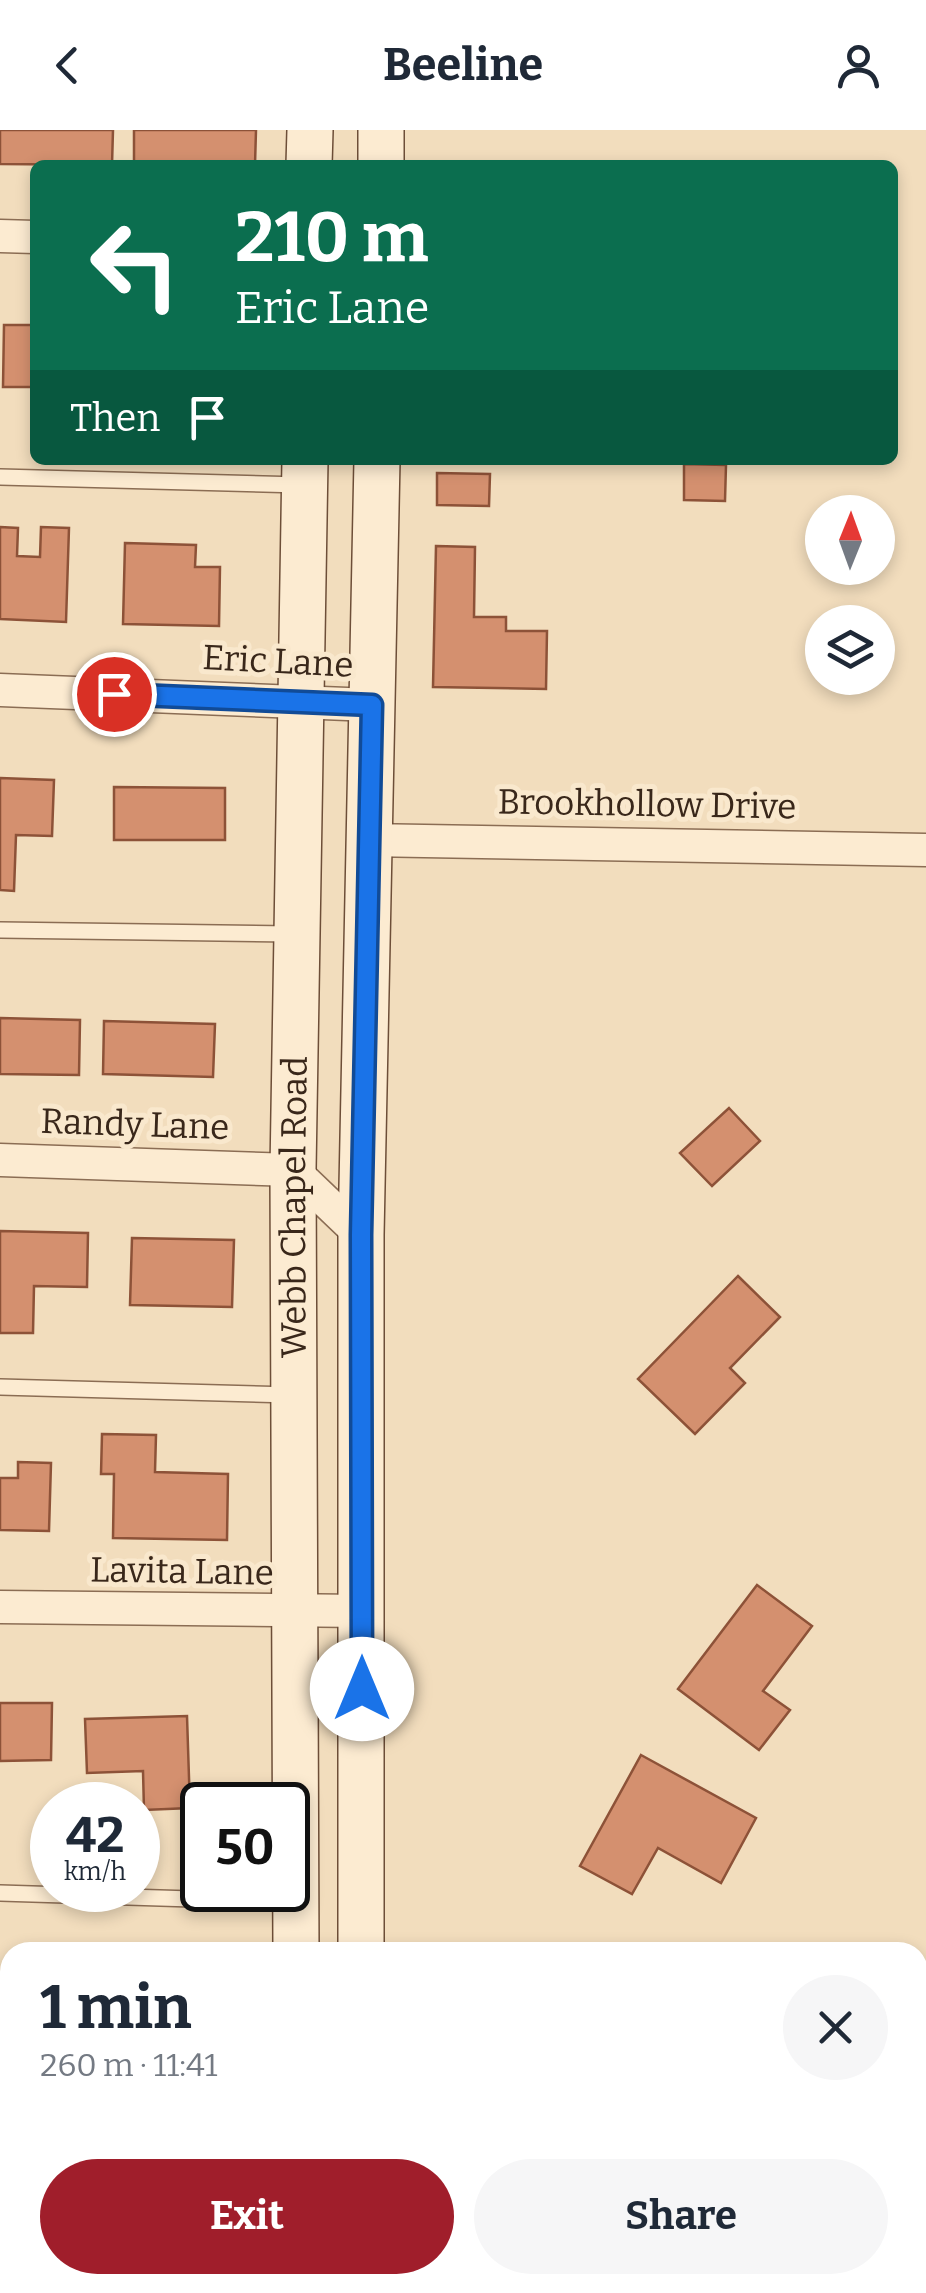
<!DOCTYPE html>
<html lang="en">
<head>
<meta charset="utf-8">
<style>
	:root { --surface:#fff; --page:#f6f6f7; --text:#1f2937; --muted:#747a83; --accent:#a01e2b }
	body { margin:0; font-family:Bitter,serif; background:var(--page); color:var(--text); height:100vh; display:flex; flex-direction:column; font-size:38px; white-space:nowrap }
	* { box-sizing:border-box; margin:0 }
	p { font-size:32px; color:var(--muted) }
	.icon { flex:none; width:55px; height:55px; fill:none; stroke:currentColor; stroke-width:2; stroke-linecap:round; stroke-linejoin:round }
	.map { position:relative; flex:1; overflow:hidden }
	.drawer { position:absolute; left:0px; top:1812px; width:928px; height:352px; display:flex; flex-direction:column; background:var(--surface); border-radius:30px 30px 0 0; box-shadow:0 5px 15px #0003 }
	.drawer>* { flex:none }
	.banner { position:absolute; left:30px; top:30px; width:868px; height:305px; border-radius:15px; box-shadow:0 5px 15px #0003; background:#0b6e4f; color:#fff; overflow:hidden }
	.needle { width:65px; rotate:1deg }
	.controls { position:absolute; left:805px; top:365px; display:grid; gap:20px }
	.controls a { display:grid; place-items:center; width:90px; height:90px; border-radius:50%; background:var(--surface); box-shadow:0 5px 15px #0003; font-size:50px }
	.speed { position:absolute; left:30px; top:1652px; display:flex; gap:20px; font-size:50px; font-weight:700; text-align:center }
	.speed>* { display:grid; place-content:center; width:130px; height:130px; border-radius:50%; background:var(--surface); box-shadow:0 5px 15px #0003; line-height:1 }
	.speed small { font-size:25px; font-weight:400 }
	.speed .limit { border:5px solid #111; border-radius:15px; background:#fff; color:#111 }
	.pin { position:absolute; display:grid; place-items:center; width:85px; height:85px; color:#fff; margin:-42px; border:5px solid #fff; border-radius:50%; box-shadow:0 2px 10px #0007 }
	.me { position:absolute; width:110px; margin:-55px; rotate:0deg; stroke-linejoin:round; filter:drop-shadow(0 0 8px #0008) }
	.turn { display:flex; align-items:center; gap:35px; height:210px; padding:0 40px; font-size:45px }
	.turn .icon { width:130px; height:130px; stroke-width:2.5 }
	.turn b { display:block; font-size:70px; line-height:85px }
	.then { display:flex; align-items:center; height:95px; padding:0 40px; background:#0003; gap:20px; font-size:38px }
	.round { display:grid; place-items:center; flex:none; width:105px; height:105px; border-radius:52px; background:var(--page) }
	.head { display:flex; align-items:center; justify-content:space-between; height:170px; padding:0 40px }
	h1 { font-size:60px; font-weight:700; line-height:75px }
	.action { display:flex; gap:20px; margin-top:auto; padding:20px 40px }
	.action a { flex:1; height:115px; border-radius:60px; background:var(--accent); color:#fff; font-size:40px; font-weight:700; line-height:115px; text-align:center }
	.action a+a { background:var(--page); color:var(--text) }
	header { display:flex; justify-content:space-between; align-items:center; height:130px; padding:0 40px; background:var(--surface); font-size:45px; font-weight:700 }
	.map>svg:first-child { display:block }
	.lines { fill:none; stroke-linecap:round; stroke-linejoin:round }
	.river { stroke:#a1c3b6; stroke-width:58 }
	.building { fill:#d4906f; stroke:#8d5238; stroke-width:2.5 }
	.service-casing { stroke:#8b6d54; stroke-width:18 }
	.minor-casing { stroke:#8b6d54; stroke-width:35 }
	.secondary-casing { stroke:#6d4e38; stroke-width:48 }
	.service { stroke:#fcebd1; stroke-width:15 }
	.minor { stroke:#fcebd1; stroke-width:32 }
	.secondary { stroke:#fcebd1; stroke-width:45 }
	.route-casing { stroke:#114b97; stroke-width:25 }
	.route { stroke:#1a73e8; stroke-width:18 }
	.labels { text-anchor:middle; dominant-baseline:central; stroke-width:10; stroke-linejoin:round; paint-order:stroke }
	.street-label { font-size:35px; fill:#39271a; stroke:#f9e8cd }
</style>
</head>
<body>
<header><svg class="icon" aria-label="back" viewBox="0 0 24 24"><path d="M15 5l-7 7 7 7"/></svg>Beeline<svg class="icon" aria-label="person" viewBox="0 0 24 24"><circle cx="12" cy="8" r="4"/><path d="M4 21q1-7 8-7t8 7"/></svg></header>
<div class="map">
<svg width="926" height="2163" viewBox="0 0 926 2163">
	<rect width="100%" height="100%" fill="#f2ddbd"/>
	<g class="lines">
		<g class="river">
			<polyline points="918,2089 926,2086"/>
			<polyline points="757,2163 769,2155"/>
		</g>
	</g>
	<g class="building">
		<polygon points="0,0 113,0 112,35 0,34"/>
		<polygon points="134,0 256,0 255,35 134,35"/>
		<polygon points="4,195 35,195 35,257 3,257"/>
		<polygon points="684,334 726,335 725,371 684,370"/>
		<polygon points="437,343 490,344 489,376 437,375"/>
		<polygon points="0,397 18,398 17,426 40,427 41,397 69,398 66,492 0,489"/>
		<polygon points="125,413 196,415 195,437 220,437 219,496 123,494"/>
		<polygon points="436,416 475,417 474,487 506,487 506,501 547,501 546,559 433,557"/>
		<polygon points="0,648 54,650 52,706 16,705 14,761 0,760"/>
		<polygon points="114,657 225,658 225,710 114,710"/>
		<polygon points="0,888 80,890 79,945 0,944"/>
		<polygon points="104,891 215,894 213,947 103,944"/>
		<polygon points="729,978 760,1011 712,1056 680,1023"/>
		<polygon points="0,1101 88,1103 87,1157 34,1156 33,1203 0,1203"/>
		<polygon points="132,1108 234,1110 232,1177 130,1175"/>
		<polygon points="738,1146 780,1187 730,1238 745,1253 695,1304 638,1249"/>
		<polygon points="102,1304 156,1305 155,1342 228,1344 227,1410 113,1408 114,1344 101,1344"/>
		<polygon points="18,1332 51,1333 49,1401 0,1400 0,1348 18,1348"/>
		<polygon points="757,1455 812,1496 763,1561 790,1580 759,1620 678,1559"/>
		<polygon points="0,1573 52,1573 51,1630 0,1631"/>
		<polygon points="187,1586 190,1678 144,1680 143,1641 87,1643 85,1589"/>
		<polygon points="641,1625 756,1688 721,1753 658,1718 632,1764 580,1736"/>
		<rect x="0" y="1928" width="10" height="58"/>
		<polygon points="0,2142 10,2142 10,2155 35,2155 35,2163 0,2163"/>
		<rect x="68" y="2155" width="112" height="8"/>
	</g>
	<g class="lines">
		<g class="service-casing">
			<g id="service">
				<polyline points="0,347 301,355"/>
				<polyline points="0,800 291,804"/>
				<polyline points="0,1257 291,1265"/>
				<polyline points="0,1763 291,1772"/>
			</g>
		</g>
		<g class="minor-casing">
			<g id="minor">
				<polyline points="0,106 35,107"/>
				<polyline points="0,560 372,575"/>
				<polyline points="367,710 926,720"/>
				<polyline points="0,1030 293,1040 361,1105"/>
				<polyline points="0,1477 362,1481"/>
				<polyline points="0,2070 10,2071"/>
			</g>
		</g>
		<g class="secondary-casing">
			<g id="secondary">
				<polyline points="309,35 310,0"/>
				<polyline points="381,35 381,0"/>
				<path id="s1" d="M296,1822L293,1040L305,330"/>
				<polyline points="361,1822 361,1105 377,330"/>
				<polyline points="360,2155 360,2163"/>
				<polyline points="297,2163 297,2155"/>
			</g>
		</g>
		<use href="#service" class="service"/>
		<use href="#minor" class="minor"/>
		<use href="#secondary" class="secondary"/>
	</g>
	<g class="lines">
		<g class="route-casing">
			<polyline id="route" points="114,564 372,575 361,1105 362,1559"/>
		</g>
		<use href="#route" class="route"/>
	</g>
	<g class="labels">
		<g class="street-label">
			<text transform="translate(278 531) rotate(3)">Eric Lane</text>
			<text transform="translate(647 674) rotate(1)">Brookhollow Drive</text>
			<text transform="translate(135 994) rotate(2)">Randy Lane</text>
			<text stroke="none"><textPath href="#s1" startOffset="745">Webb Chapel Road</textPath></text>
			<text transform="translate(182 1441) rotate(1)">Lavita Lane</text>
		</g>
	</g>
</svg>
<div class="controls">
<a><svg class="needle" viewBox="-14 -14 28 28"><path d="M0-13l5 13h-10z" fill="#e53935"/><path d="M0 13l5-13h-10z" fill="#747a83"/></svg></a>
<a><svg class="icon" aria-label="layers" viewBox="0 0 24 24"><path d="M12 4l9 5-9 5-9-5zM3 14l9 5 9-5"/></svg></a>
</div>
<div class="speed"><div>42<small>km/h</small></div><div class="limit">50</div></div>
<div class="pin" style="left:114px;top:564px;background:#d93025"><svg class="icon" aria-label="arrive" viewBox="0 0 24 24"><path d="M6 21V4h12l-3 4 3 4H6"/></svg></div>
<svg class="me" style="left:362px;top:1559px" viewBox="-20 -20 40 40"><circle r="19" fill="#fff"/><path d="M0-13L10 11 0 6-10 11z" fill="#1a73e8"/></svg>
<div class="banner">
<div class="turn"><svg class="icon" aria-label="left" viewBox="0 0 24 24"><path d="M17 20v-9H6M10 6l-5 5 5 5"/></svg><div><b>210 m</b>Eric Lane</div></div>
<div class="then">Then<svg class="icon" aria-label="arrive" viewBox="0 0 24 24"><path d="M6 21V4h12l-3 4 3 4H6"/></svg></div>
</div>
<section class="drawer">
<div class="head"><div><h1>1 min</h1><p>260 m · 11:41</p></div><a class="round"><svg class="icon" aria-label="close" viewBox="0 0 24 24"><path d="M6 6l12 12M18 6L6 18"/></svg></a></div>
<div class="action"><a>Exit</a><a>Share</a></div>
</section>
</div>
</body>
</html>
